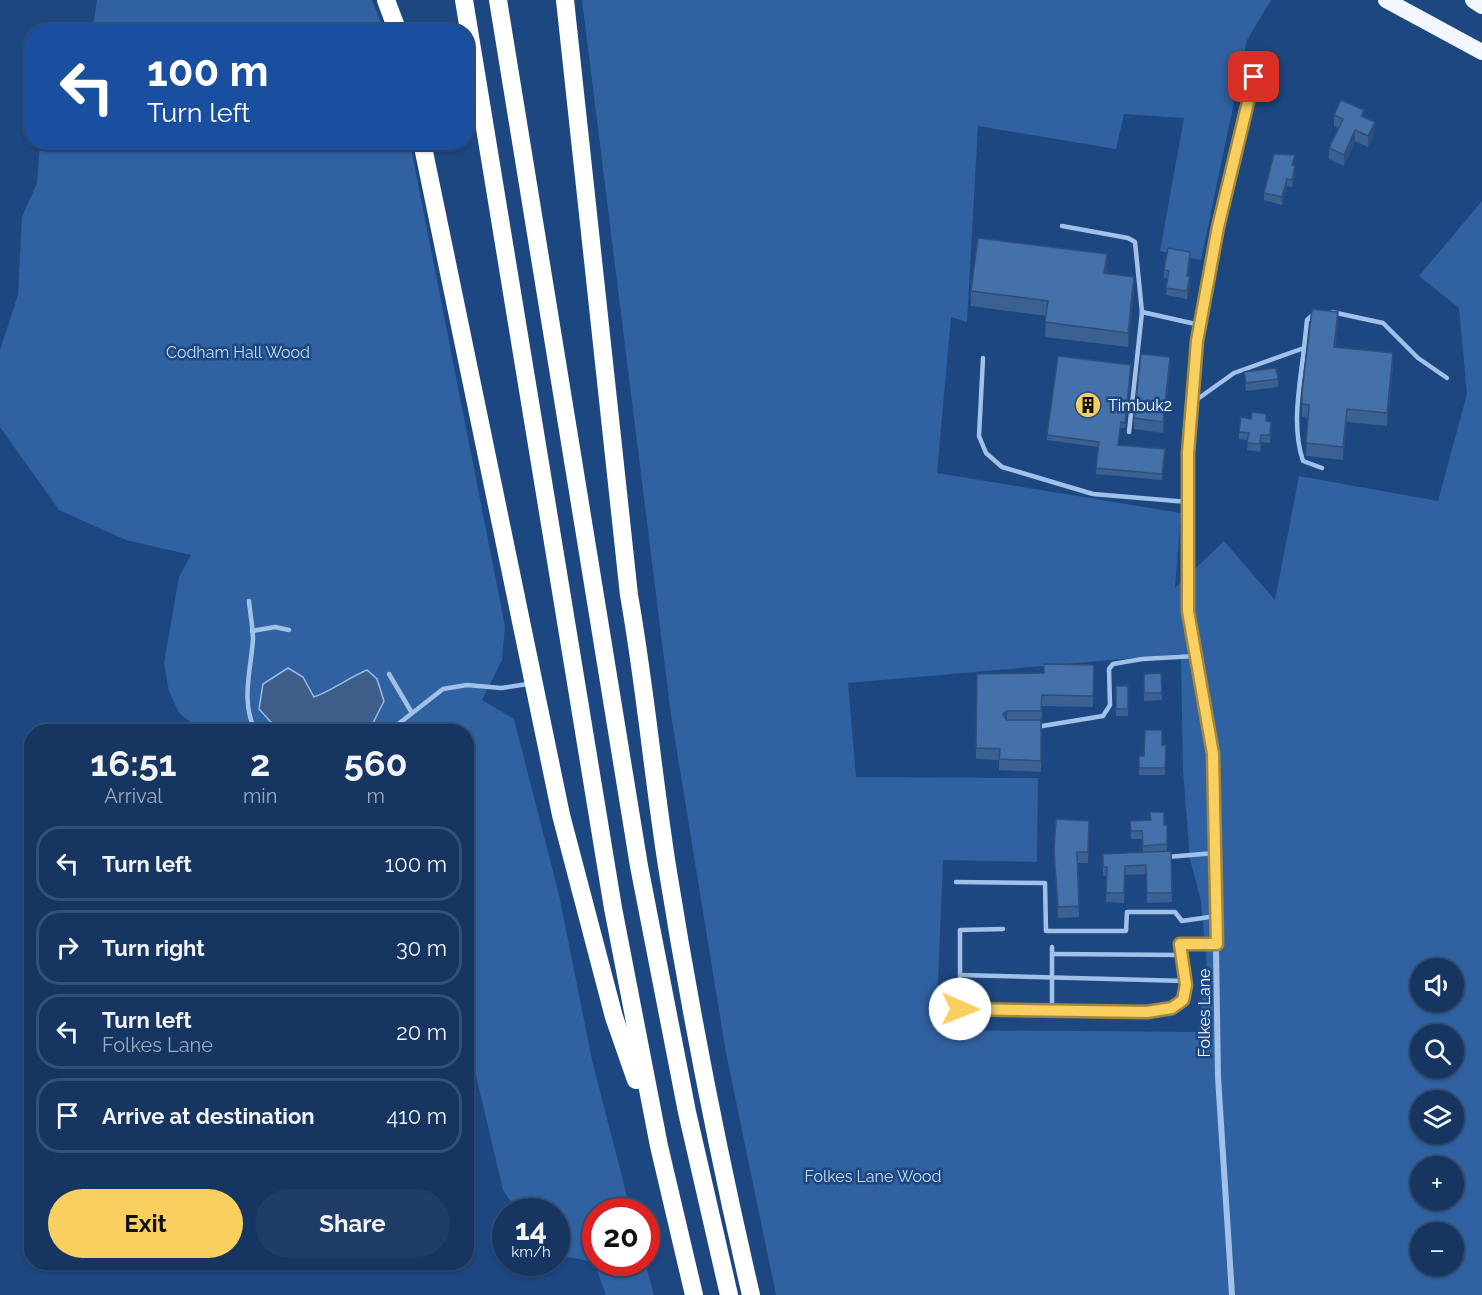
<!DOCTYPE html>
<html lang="en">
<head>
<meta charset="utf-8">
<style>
	:root { --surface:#163561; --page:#1f3d67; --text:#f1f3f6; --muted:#9eabbd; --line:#355076; --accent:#f9cf60 }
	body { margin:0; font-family:Raleway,sans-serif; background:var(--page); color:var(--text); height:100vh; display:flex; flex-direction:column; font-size:22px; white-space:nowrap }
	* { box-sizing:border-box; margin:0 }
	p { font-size:20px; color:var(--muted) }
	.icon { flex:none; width:33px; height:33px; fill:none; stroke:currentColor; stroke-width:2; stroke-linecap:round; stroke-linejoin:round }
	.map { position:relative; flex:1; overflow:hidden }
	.sheet { position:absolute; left:24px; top:724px; width:450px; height:546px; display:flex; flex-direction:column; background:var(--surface); border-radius:24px; box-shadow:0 2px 4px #0004,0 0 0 2px var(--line) }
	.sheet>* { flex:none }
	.top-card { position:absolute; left:24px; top:24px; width:450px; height:126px; border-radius:24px; box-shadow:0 2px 4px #0004,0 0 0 2px var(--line); background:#1a4fa0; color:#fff; overflow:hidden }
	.tools { position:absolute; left:1410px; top:958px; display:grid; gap:12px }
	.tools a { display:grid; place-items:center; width:54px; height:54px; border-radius:50%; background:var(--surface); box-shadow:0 2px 4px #0004,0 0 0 2px var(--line); font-size:30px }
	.speed { position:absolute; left:492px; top:1198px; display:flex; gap:12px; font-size:30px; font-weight:700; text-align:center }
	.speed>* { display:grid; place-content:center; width:78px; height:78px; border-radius:50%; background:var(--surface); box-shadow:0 2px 4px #0004,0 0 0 2px var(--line); line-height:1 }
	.speed small { font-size:15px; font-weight:400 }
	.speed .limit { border:9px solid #d22; background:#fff; color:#111 }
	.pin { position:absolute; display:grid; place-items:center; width:51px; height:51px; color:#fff; margin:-26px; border-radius:12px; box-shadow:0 3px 9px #0006 }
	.me { position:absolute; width:66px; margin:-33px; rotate:91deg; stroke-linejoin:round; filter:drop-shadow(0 0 4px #0008) }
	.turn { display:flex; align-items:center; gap:21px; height:126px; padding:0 24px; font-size:27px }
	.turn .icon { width:78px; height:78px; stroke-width:2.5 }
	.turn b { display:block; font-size:42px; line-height:51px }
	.eta { display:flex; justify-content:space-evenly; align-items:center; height:102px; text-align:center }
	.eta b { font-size:36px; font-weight:700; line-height:42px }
	.action { display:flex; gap:12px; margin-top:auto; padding:12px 24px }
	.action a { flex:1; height:69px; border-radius:36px; background:var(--accent); color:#111; font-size:24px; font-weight:700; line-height:69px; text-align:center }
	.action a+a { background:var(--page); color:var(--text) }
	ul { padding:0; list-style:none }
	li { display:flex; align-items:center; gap:18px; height:75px; margin:0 12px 9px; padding:0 12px; border:3px solid var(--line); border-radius:24px }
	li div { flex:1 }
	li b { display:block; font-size:22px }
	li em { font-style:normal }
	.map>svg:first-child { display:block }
	.green { fill:#3061a0; fill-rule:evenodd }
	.water { fill:#3e5e89; stroke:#95bceb; stroke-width:1.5 }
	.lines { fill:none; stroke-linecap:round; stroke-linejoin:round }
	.service { stroke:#a2c1e9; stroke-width:4.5 }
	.minor { stroke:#a2c1e9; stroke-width:6 }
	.trunk { stroke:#f2f6fe; stroke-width:16 }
	.motorway { stroke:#fff; stroke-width:18 }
	.wall { fill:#3b6193 }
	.shaded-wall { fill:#304f78 }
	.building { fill:#4571ab; stroke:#304f78; stroke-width:1.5 }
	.route-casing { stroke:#a2873e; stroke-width:15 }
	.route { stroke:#f9cf60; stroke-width:10 }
	.labels { text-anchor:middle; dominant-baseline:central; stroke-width:5; stroke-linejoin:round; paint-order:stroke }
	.park-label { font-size:16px; fill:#c6dcf7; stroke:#1d4781 }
	.poi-label { font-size:16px; fill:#fff; stroke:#1d4781; text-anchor:start }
	.street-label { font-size:16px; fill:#fff; stroke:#1d4781 }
</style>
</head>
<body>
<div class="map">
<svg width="1482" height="1295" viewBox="0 0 1482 1295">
	<rect width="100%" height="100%" fill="#1d4781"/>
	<g class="green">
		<polygon points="97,0 372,0 384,31 92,31"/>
		<path d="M582,0H1271L1247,40L1201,260L1160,251L1184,118L1124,114L1116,149L978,126L967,322L951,317L937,473L1181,513L1175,588L1224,541L1275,600L1299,476L1438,501L1467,394L1459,308L1419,276L1482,201V1295H776L726,1053L671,715ZM1181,654L1183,770L1190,859L1201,901L1207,967L1198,1032L936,1030L943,860L1037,862L1038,778L856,777L848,683ZM1420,969H1454V1002H1420ZM1420,1035H1454V1068H1420ZM1420,1101H1454V1134H1420ZM1420,1167H1454V1200H1420ZM1420,1233H1454V1266H1420Z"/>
		<polygon points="40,143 410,143 505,626 502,660 482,700 514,719 559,895 592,1060 631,1212 596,1212 596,1263 645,1263 654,1295 606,1295 594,1262 557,1255 556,1212 518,1212 503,1190 467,1037 466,732 203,732 179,713 169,691 164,663 179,577 191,555 126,540 59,510 0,427 0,350 18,295 22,217 37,183"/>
	</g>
	<path class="water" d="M288,668L303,677L314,697C333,690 348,678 367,670L377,679L384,701L373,723L364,732H280L259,709L263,684Z"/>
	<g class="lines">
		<g class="service">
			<polyline points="1062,226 1128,238 1135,242 1142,312"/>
			<polyline points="1332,312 1383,323 1418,358 1447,378"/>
			<polyline points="1304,348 1307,320 1315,313"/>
			<polyline points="983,358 979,436 986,453 1002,467 1093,494 1188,502"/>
			<path d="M1192,403L1234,373L1304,348C1300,386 1291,425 1303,461L1322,468"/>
			<polyline points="1129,432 1142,312 1200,325"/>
			<path d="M249,601C250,613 253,627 253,639C251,671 240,702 256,732"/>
			<polyline points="252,631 275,627 289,630"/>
			<polyline points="389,674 412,713"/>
			<polyline points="1036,727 1103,716 1110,705 1109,669 1113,664 1142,659 1196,656"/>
			<polyline points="388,732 443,689 467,685 501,688 528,684"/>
			<polyline points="1167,857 1215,853"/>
			<polyline points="956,882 1045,883 1046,931 1126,931 1127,912 1175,912 1182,921 1216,916"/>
			<polyline points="1003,929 960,930 960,1009 1147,1012 1172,1008 1183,1000 1186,985 1180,944 1216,943"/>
			<polyline points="1052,954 1182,955"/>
			<polyline points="960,975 1186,981"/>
			<polyline points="1052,1010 1052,947"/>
		</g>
		<polyline class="minor" points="1232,1295 1218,1077 1213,754 1188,611 1188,453 1197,341 1218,227 1259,56"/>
		<g class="trunk">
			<polyline points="1386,0 1482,52"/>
			<polyline points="1473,0 1482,6"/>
		</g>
		<g class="motorway">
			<polyline points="386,0 398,32"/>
			<polyline points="464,0 613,908 659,1146 694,1295"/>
			<polyline points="498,0 639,866 687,1112 729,1295"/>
			<path d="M565,0L629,595C645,685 653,776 667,866C690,1010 718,1153 751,1295"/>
			<polyline points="422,142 561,815 614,1017 636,1080"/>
		</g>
	</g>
	<g class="wall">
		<polygon points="1334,115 1364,118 1375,133 1368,147 1355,141 1344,166 1329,159 1329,148 1338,128 1334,126"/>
		<polygon points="1295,163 1294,166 1295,174 1292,187 1287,186 1282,205 1264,200 1264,193"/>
		<polygon points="1190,259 1188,276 1190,284 1187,299 1166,295 1168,278 1164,278 1164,270"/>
		<polygon points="1107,269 1106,273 1134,291 1128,347 1045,337 1046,316 971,306 971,291"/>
		<polygon points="1338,325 1335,347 1393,366 1387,426 1347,422 1343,460 1306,456 1308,418 1302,417 1302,392"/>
		<polygon points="1170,368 1163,433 1134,429 1134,418"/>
		<polygon points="1131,371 1125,428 1121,428 1118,445 1165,454 1162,480 1096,474 1098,447 1047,440 1047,435"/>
		<polygon points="1244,372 1278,379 1278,387 1246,391"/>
		<polygon points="1266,421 1271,429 1270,443 1261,442 1260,452 1247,450 1248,440 1239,439 1239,432"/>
		<polygon points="1094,665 1093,707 1042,706 1041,772 999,770 999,760 976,759 977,674 1044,673"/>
		<polygon points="1161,673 1162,700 1144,701 1144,674"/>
		<rect x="1116" y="686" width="12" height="30"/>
		<polygon points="1162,745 1166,745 1165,775 1139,775 1139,756 1144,756"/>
		<polygon points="1130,821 1167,825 1167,851 1171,851 1172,902 1147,903 1146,874 1125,875 1124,903 1106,902 1107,876 1103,876 1103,854 1143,852 1142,839 1131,839"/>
		<polygon points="1089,832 1088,863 1078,863 1079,917 1058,918 1054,851"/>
	</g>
	<g class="shaded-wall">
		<polygon points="1375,122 1375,133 1368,147 1368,136"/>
		<polygon points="1355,130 1355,141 1344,166 1344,155"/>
		<polygon points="1295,166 1295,174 1292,187 1292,180"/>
		<polygon points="1287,179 1287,186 1282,205 1282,197"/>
		<polygon points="1190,252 1190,259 1187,283 1187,276"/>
		<polygon points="1107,254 1107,269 1104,287 1104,273"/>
		<polygon points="1190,276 1190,284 1187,299 1187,291"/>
		<polygon points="1134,277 1134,291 1128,347 1128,333"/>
		<polygon points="1338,312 1338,325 1334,360 1334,347"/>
		<polygon points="1393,353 1393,366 1387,426 1387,413"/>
		<polygon points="1170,357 1170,368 1163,433 1163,422"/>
		<polygon points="1347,409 1347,422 1343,460 1343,447"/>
		<polygon points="1007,711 1007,723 1003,714"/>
	</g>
	<g class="building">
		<polygon points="1341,100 1364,110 1361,116 1375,122 1368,136 1355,130 1344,155 1329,148 1343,119 1334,115"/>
		<polygon points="1274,154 1295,155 1292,165 1295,166 1292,180 1287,179 1282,197 1264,193"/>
		<polygon points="978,238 1107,254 1104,273 1134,277 1128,333 1045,322 1048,301 971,291"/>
		<polygon points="1168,248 1190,252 1187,276 1190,276 1187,291 1166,288 1169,271 1164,270"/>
		<polygon points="1312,309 1338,312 1334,347 1393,353 1387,413 1347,409 1343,447 1306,443 1309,405 1302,404 1302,392"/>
		<polygon points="1141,354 1170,357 1163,422 1134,418"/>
		<polygon points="1058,356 1131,365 1125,423 1121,422 1118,445 1165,449 1162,474 1096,468 1099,442 1047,435"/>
		<polygon points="1276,368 1278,379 1246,383 1244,372"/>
		<polygon points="1252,412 1266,414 1266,421 1271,422 1270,435 1261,435 1260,444 1247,443 1249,433 1239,432 1241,417 1251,419"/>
		<polygon points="1044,664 1094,665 1093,696 1042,695 1041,711 1007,711 1003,714 1006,720 1041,720 1041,761 999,759 1000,749 976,748 977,674 1044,673"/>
		<polygon points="1161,673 1162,693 1144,693 1144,674"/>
		<rect x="1116" y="686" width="12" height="23"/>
		<polygon points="1145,730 1162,730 1162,745 1166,745 1165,768 1139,768 1139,756 1144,756"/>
		<polygon points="1150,812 1164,812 1164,825 1167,825 1167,844 1143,846 1142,831 1131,831 1130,821 1151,820"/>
		<polygon points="1056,819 1089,821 1088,852 1077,852 1079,906 1058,907 1054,851"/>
		<polygon points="1171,851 1172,893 1147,893 1146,865 1125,866 1124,893 1106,893 1107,867 1103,867 1103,854"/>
	</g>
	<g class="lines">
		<g class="route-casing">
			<polyline id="route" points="960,1009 1147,1012 1172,1008 1183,1000 1186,985 1180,944 1217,944 1213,754 1188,611 1188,453 1197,341 1218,227 1254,77"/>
		</g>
		<use href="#route" class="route"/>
	</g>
	<defs>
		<g id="building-disc" transform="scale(1.35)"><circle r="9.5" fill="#f9cf60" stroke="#1d4781"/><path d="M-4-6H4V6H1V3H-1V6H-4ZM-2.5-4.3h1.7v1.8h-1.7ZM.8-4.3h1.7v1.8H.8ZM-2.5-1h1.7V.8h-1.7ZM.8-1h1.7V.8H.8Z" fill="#111"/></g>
	</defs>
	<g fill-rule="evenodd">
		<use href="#building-disc" x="1088" y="405"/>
	</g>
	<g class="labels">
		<g class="park-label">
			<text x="238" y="352">Codham Hall Wood</text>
			<text x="873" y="1176">Folkes Lane Wood</text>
		</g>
		<g class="poi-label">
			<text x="1108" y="405">Timbuk2</text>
		</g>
		<g class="street-label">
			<text transform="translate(1204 1013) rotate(-90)">Folkes Lane</text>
		</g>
	</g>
</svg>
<div class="tools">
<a><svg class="icon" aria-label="sound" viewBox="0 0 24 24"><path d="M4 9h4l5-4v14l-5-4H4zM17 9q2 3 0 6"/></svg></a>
<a><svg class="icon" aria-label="search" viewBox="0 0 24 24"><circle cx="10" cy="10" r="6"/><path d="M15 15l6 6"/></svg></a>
<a><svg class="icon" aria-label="layers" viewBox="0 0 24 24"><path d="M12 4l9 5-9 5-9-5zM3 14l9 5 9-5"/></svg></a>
<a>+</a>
<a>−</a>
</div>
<div class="speed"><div>14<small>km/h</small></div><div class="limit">20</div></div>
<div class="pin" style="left:1254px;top:77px;background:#d93025"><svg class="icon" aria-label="arrive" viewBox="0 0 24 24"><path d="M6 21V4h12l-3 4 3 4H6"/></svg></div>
<svg class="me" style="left:960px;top:1009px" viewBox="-20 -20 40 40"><circle r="19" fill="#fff"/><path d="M0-13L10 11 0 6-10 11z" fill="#f9cf60"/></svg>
<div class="top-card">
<div class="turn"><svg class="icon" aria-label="left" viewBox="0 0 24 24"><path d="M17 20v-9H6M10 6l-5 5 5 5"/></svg><div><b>100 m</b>Turn left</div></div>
</div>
<section class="sheet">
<div class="eta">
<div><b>16:51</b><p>Arrival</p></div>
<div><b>2</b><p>min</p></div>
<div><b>560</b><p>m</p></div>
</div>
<ul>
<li><svg class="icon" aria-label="left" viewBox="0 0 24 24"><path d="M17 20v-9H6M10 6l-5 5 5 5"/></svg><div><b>Turn left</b></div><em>100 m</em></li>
<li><svg class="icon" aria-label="right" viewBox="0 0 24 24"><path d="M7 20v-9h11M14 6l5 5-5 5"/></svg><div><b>Turn right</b></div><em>30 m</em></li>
<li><svg class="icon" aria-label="left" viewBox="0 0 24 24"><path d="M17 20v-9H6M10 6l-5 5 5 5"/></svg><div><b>Turn left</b><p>Folkes Lane</p></div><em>20 m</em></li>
<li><svg class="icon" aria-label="arrive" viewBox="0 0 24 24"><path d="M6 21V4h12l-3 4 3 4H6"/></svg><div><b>Arrive at destination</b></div><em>410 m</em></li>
</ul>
<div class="action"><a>Exit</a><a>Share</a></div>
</section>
</div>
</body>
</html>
